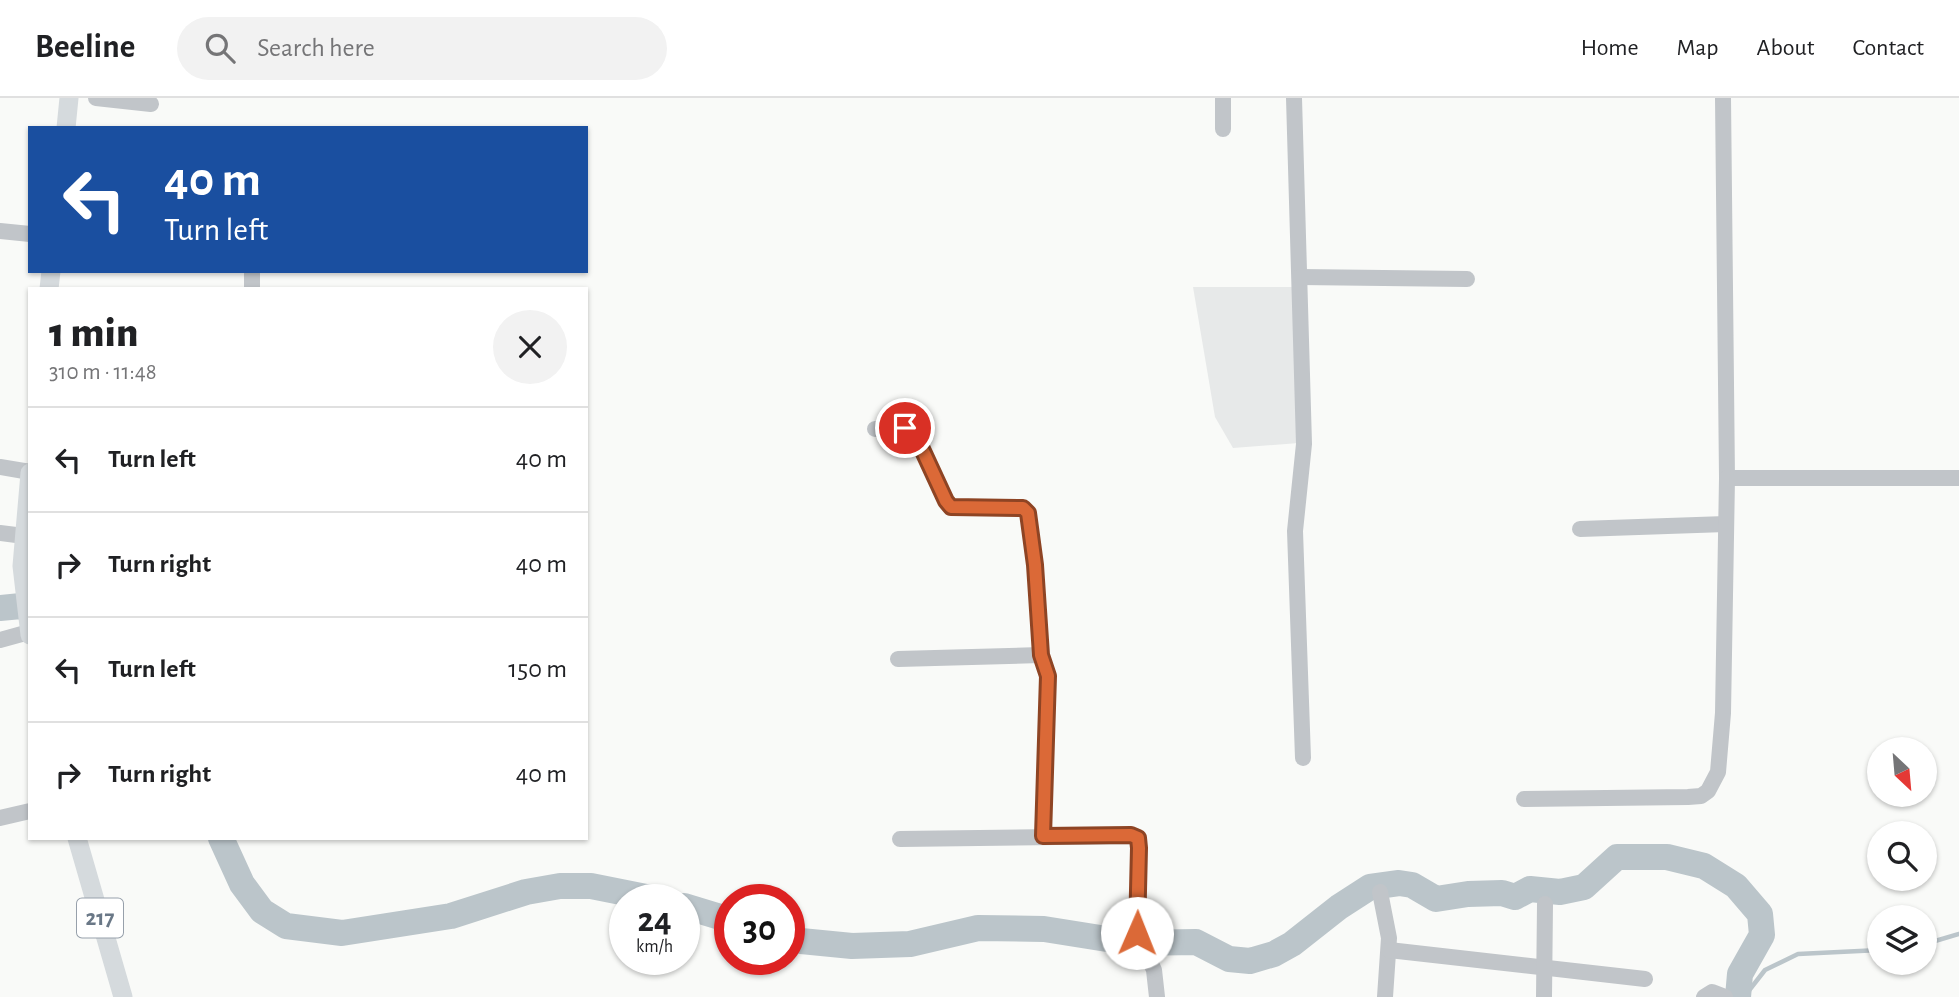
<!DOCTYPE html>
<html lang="en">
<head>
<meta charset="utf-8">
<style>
	:root { --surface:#fff; --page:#f2f2f2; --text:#202124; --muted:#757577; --line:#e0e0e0 }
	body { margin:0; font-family:"Alegreya Sans",sans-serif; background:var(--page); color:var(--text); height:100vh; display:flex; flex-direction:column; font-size:26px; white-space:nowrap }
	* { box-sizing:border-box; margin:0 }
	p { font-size:23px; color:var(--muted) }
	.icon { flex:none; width:38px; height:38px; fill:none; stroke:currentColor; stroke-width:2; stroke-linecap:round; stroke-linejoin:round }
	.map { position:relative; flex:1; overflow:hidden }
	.details { position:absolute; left:28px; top:189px; width:560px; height:553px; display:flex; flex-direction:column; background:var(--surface); border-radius:0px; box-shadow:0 2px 5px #0004 }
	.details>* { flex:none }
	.hud { position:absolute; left:28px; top:28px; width:560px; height:147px; border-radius:0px; box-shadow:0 2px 5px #0004; background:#1a4fa0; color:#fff; overflow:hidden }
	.needle { width:46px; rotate:154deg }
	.controls { position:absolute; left:1867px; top:639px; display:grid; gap:14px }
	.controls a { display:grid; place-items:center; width:70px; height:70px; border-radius:50%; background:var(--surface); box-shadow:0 2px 5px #0004; font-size:35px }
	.speed { position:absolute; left:609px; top:786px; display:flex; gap:14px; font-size:35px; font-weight:700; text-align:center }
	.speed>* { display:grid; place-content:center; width:91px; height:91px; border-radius:50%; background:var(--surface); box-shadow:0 2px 5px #0004; line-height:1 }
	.speed small { font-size:18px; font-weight:400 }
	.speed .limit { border:10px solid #d22; background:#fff; color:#111 }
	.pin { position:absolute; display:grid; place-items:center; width:60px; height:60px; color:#fff; margin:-30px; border:4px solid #fff; border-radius:50%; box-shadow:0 2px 7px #0007 }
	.me { position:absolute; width:77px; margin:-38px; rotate:1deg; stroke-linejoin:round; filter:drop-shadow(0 0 5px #0008) }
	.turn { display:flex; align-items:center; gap:24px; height:147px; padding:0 21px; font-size:32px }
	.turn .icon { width:91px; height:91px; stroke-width:2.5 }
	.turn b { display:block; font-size:49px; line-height:60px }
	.round { display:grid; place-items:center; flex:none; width:74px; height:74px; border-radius:37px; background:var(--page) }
	.overview { display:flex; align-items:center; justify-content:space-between; height:119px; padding:0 21px }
	h1 { font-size:42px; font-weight:800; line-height:52px }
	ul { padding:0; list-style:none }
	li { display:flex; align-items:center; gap:21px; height:105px; padding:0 21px; border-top:2px solid var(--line) }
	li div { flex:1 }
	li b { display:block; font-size:26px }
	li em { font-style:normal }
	header { display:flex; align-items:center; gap:42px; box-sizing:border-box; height:98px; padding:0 35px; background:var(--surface); border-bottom:2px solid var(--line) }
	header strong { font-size:33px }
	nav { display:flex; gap:38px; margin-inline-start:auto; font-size:24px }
	.search { width:490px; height:63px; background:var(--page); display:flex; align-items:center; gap:18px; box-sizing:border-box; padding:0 24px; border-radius:38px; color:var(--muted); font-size:26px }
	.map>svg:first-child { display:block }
	.built { fill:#e7e9e9 }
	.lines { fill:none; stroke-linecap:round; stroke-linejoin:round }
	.stream { stroke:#bbc5ca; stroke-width:4.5 }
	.river { stroke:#bbc5ca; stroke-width:26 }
	.minor { stroke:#c1c5c9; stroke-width:16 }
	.major { stroke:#d5dadd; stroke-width:19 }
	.route-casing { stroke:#8e4424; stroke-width:18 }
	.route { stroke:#db6937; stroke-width:12 }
	.labels { text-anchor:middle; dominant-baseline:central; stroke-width:7; stroke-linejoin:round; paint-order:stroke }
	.shield { fill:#fff; stroke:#97a0ab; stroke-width:2 }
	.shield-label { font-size:23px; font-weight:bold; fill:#6a7887 }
</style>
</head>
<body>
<header>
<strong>Beeline</strong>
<div class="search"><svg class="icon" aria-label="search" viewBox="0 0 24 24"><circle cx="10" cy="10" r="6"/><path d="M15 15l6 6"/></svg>Search here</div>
<nav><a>Home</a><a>Map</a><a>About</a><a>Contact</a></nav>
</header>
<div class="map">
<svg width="1959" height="899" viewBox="0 0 1959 899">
	<rect width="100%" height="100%" fill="#f9faf8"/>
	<polygon class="built" points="1193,189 1294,189 1299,345 1233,350 1215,319"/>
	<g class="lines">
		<g class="stream">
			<polyline points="1925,846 1959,836"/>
			<polyline points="1744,899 1765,872 1798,856 1880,852"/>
		</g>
		<g class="river">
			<polyline points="0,510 21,508 30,513"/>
			<polyline points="221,740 242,786 262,813 286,828 342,835 451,818 526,794 560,788 591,788 661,802"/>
			<polyline points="684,808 730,822"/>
			<polyline points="789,840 801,843 852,848 910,846 978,830 1044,831 1132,845 1196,844 1229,861 1250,863 1274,856 1292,846 1339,809 1370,789 1399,785 1412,787 1436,801 1468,796 1502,795 1515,799 1530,791 1560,794 1584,789 1617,759 1667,759 1704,768 1736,788 1760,816 1762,837 1740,876 1738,899"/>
		</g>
		<g class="minor">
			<polyline points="96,0 151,6"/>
			<polyline points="1223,0 1223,31"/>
			<polyline points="1294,0 1304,346 1295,433 1303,660"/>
			<polyline points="1723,0 1727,380 1959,380"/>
			<polyline points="0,133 30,136"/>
			<polyline points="1300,179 1467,181"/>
			<polyline points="252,191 252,173"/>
			<polyline points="875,331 905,330 916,338 946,403 951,409 1023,410 1028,415 1035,467 1041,557"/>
			<polyline points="0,369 30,374"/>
			<polyline points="1580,431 1726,426"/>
			<polyline points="0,435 24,438"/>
			<polyline points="0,542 29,534"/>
			<polyline points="898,561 1041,557 1048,578 1043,738"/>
			<polyline points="1524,701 1688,699 1701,698 1708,693 1718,674 1723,615 1727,380"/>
			<polyline points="0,720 30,713"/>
			<polyline points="900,741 1135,738 1138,740 1139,750 1137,835 1154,872 1157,899"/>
			<polyline points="1380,794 1389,840 1385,899"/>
			<polyline points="1389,852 1645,881"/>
			<polyline points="1544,899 1545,806"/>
			<polyline points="1704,899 1712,894 1725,899"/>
		</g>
		<g class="major">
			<polyline points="66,30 69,0"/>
			<polyline points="49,191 51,173"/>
			<polyline points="30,375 22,468 30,537"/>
			<polyline points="77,740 123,899"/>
		</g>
	</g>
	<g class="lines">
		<g class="route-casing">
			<polyline id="route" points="905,330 916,338 946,403 951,409 1023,410 1028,415 1035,467 1041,557 1048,578 1043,738 1131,737 1138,740 1139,750 1137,835"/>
		</g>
		<use href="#route" class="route"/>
	</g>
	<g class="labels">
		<rect class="shield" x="77" y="800.5" width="46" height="39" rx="5"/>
		<g class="shield-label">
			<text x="100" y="820">217</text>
		</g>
	</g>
</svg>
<div class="controls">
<a><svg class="needle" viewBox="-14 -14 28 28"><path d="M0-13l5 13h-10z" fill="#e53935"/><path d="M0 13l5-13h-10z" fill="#757577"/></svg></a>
<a><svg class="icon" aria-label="search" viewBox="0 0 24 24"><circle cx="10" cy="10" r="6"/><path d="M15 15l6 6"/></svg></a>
<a><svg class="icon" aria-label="layers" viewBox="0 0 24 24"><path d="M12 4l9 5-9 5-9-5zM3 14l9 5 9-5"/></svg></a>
</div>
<div class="speed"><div>24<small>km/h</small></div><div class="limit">30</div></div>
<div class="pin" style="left:905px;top:330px;background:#d93025"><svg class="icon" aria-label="arrive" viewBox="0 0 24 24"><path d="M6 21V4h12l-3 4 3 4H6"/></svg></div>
<svg class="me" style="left:1137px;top:835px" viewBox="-20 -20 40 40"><circle r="19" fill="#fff"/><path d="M0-13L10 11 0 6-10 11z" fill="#db6937"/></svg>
<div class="hud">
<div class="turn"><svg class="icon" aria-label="left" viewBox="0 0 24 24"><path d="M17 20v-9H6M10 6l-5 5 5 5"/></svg><div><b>40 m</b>Turn left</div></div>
</div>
<section class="details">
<div class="overview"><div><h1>1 min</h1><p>310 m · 11:48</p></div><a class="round"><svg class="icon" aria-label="close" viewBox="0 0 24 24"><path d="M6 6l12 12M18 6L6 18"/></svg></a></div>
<ul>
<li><svg class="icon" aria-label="left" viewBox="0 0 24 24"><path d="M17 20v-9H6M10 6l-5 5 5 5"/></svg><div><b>Turn left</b></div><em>40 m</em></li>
<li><svg class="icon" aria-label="right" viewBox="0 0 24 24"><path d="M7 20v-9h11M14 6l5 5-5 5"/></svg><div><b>Turn right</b></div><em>40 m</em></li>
<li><svg class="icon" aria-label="left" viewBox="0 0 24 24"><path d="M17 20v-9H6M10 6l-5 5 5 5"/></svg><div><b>Turn left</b></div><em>150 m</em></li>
<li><svg class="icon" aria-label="right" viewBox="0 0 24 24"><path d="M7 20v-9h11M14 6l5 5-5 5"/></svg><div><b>Turn right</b></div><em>40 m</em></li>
</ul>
</section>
</div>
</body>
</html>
